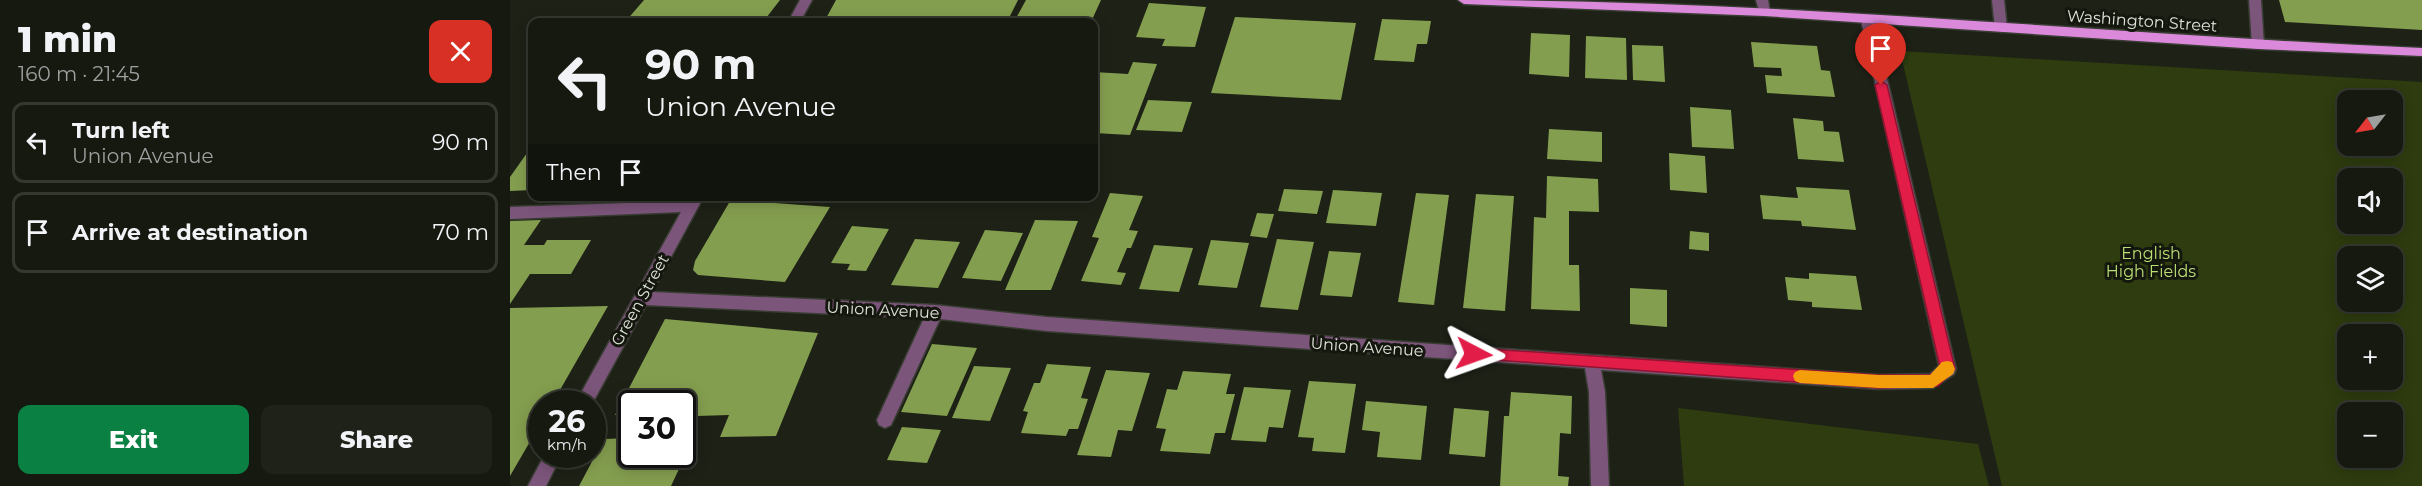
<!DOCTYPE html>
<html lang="en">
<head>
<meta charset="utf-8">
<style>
	:root { --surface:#161910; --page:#1f2219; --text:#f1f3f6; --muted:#9ea09f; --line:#353830; --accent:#0b8043 }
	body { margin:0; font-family:Montserrat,sans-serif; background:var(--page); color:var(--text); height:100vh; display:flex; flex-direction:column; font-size:22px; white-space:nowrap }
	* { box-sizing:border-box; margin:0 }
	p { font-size:20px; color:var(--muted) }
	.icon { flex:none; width:33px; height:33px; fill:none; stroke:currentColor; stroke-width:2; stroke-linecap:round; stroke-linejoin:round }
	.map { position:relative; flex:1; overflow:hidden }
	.sheet { display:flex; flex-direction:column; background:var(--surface); width:510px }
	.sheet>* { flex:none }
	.banner { position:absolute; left:18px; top:18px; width:570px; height:183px; border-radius:12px; box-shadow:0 3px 15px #0003,0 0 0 2px var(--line); background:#161910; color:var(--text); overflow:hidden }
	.needle { width:39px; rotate:239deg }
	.controls { position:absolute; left:1827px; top:90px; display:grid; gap:12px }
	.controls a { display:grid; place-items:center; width:66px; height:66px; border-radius:12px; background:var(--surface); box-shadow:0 3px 15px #0003,0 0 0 2px var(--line); font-size:30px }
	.speed { position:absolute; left:18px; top:390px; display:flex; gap:12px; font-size:30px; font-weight:700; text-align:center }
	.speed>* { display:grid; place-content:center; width:78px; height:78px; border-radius:50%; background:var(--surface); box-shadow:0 3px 15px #0003,0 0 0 2px var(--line); line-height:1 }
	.speed small { font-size:15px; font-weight:400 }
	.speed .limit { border:3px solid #111; border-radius:9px; background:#fff; color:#111 }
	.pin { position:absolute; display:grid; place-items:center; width:51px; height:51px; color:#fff; margin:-62px -26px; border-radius:50% 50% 50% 0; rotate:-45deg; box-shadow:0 0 6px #0007 }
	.pin .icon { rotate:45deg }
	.me { position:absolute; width:66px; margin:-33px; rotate:94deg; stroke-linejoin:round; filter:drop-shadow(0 0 4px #0008) }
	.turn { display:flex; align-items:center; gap:21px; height:126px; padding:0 18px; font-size:27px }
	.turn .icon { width:78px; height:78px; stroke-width:2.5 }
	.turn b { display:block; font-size:42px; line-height:51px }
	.then { display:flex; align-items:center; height:57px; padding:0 18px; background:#0003; gap:12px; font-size:22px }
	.round { display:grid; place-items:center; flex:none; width:63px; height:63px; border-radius:12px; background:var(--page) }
	.headline { display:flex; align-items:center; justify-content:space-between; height:102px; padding:0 18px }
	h1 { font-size:36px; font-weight:800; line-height:45px }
	.cta { display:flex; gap:12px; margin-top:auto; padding:12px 18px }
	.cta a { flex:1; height:69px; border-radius:12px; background:var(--accent); color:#fff; font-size:24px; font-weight:800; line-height:69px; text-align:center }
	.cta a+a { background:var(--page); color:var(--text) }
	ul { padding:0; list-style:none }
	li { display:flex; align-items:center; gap:18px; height:81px; margin:0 12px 9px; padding:0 6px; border:3px solid var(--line); border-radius:12px }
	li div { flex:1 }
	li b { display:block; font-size:22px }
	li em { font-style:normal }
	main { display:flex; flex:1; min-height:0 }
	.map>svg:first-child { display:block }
	.green { fill:#2e3c0f; fill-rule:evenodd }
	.building { fill:#849e4f }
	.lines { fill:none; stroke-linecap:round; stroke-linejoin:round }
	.minor-casing { stroke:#383c32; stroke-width:3 }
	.major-casing { stroke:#383c32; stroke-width:3 }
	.minor { fill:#7c557b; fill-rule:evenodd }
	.major { fill:#db89da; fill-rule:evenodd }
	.route { fill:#e11d48; stroke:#92132f; stroke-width:1.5 }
	.slow { fill:#f59e0b }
	.labels { text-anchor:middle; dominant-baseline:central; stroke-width:6; stroke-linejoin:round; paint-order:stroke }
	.street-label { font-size:16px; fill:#e0e3db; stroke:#14170d }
	.park-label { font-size:16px; fill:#bbde74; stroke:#14170d }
</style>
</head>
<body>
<main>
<section class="sheet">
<div class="headline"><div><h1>1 min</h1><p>160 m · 21:45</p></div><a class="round" style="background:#d93025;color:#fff"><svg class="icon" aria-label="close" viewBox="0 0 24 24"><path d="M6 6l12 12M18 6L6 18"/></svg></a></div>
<ul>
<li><svg class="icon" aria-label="left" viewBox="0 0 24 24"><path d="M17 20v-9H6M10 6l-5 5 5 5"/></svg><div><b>Turn left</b><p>Union Avenue</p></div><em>90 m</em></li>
<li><svg class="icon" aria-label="arrive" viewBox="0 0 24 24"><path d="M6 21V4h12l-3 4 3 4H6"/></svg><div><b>Arrive at destination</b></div><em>70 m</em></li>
</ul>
<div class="cta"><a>Exit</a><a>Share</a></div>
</section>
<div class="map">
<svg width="1912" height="486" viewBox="0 0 1912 486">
	<rect width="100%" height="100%" fill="#1d2116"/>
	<g class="green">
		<path d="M1390,51L1912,82V486H1492ZM1838,100H1882V146H1838ZM1838,178H1882V224H1838ZM1838,256H1882V302H1838ZM1838,334H1882V380H1838ZM1838,412H1882V458H1838Z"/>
		<polygon points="1168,408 1468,444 1479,486 1174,486"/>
	</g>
	<g class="building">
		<polygon points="134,0 270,0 253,22 115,22"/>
		<polygon points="326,0 508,0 497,22 314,22"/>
		<polygon points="516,0 591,0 581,22 504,22"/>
		<polygon points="1769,0 1912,0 1912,30 1775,22"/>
		<polygon points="639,3 696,7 685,47 652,46 655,39 626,37"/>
		<polygon points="725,17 846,23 831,100 701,93"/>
		<polygon points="872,19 921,21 917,44 907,44 904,62 864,60"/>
		<polygon points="1021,33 1060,35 1059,77 1019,74"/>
		<polygon points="1076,36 1116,38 1117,80 1075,78"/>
		<polygon points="1241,42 1307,46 1311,70 1320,71 1325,97 1257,93 1255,75 1272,76 1271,68 1244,67"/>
		<polygon points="1122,45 1153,46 1155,82 1123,80"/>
		<polygon points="623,62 647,64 620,135 584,133 584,72 618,74"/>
		<polygon points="638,100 682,102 672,132 626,130"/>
		<polygon points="1180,107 1221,110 1224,149 1182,147"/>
		<polygon points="1283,118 1313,121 1314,131 1329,132 1334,162 1288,159"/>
		<polygon points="1039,129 1092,132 1092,162 1037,159"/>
		<polygon points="17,153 22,153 22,190 0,191 0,177"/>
		<polygon points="1159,153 1195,156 1197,193 1160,190"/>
		<polygon points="1037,176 1088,179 1089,212 1059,211 1059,265 1069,265 1070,311 1021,309 1024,217 1036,218"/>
		<polygon points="1286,187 1339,190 1346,230 1292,226 1291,221 1253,219 1250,195 1288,198"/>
		<polygon points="774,189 813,191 807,214 768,211"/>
		<polygon points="823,190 872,193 866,226 816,223"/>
		<polygon points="600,193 633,196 619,230 628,231 621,248 617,248 607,272 616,273 611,285 571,281 589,238 582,237"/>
		<polygon points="906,193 939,195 924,305 888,302"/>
		<polygon points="966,194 1004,196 995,311 953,308"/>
		<polygon points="223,196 268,196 264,203 320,207 275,282 188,275 183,270 185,261"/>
		<polygon points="747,213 764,214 757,238 740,236"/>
		<polygon points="31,220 14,245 34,245 37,240 81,240 61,274 20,274 0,304 0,221"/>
		<polygon points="525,220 568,221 541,290 495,290"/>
		<polygon points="342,226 379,229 356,271 337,270 340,264 321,263"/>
		<polygon points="475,230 513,233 491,281 452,278"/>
		<polygon points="1180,231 1199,233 1199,251 1179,249"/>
		<polygon points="405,239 450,242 428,288 381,285"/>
		<polygon points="767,239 804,242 788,310 750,307"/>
		<polygon points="701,240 739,243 727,288 688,285"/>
		<polygon points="644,245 683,248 669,292 629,289"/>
		<polygon points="819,251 851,253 842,297 810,295"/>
		<polygon points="1299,273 1346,276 1352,310 1302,307 1302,302 1278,300 1275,277 1299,279"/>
		<polygon points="1120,288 1157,290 1157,327 1120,324"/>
		<polygon points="98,306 42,404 32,404 32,421 0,476 0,308"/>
		<polygon points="155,319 308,333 266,436 210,437 219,415 187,416 188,413 172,413 172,404 122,404 122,414 105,415"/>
		<polygon points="422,344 467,348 437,416 391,412"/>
		<polygon points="537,364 581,367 571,398 578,399 568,429 559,429 556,436 511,433 518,412 513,411 524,383 530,383"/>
		<polygon points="464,366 501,368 480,421 442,418"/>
		<polygon points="596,370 640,373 622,431 608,430 601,457 567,455"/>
		<polygon points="673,371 721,374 716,394 725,394 715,433 705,433 700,454 650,451 656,429 646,428 657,389 667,390"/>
		<polygon points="799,381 846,384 835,453 802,451 804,438 788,437"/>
		<polygon points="734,387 781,390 773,428 759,427 756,442 721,440"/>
		<polygon points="1001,392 1062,396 1061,434 1050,433 1048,476 1059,477 1058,486 990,486 994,416 999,416"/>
		<polygon points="856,401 917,406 911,460 867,457 870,432 852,430"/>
		<polygon points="944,408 979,411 975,457 939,454"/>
		<polygon points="392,427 431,430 417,463 377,460"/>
		<polygon points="172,437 184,437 161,486 69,486 94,439 122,438 122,454 172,454"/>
	</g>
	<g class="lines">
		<g class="minor-casing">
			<g id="minor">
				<polygon points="290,0 302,0 290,22 278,22"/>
				<polygon points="1246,0 1258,0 1260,12 1258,15 1250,15"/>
				<polygon points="1482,0 1494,0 1497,28 1495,31 1491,32 1485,28"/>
				<polygon points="1739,0 1751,0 1754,45 1748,49 1742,45"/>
				<polygon points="1357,16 1363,20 1446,369 1444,374 1423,388 1369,389 1091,370 1095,392 1099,486 1081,486 1079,392 1075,368 537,331 430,319 381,425 375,428 369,425 367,420 414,318 136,305 82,404 65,404 171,212 0,219 0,207 177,201 179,196 194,196 142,292 425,305 537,317 1369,375 1420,374 1429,366 1351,20"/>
				<polygon points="35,454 52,454 36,486 18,486"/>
			</g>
		</g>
		<g class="major-casing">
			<path id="major" d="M948,0C1270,0 1591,34 1912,48V56L1748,49L1254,16L954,4Z"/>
		</g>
		<use href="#minor" class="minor"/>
		<use href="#major" class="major"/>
	</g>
	<polygon class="route" points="1371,81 1377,85 1445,369 1428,386 1369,388 958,358 956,354 958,350 964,348 1369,375 1420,375 1430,367 1365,85"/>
	<polygon class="slow" points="1437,361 1442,362 1445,369 1443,374 1423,388 1369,388 1290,383 1285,381 1283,376 1285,372 1290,370 1369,375 1420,375 1432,362"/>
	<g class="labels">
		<g class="street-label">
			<text transform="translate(1632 21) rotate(4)">Washington Street</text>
			<text transform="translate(130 300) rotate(-61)">Green Street</text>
			<text transform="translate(373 310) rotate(3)">Union Avenue</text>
			<text transform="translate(857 347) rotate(4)">Union Avenue</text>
		</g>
		<g class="park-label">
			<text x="1641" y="253">English<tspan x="1641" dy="18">High Fields</tspan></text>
		</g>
	</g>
</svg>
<div class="controls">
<a><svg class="needle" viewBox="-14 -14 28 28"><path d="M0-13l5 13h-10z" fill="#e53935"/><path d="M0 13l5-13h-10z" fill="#9ea09f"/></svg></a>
<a><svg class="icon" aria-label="sound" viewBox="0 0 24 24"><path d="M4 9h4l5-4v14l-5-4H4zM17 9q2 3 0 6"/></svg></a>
<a><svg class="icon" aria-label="layers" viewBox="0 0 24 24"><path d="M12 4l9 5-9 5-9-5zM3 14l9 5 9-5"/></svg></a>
<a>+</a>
<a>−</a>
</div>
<div class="speed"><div>26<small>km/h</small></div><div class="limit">30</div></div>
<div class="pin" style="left:1371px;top:85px;background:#d93025"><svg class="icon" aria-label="arrive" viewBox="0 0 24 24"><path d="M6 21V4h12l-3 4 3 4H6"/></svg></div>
<svg class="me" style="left:964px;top:354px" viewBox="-20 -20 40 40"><path d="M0-17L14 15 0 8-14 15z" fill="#e11d48" stroke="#fff" stroke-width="4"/></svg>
<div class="banner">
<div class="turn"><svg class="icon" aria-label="left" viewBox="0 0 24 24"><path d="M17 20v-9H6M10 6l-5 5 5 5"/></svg><div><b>90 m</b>Union Avenue</div></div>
<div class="then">Then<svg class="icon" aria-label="arrive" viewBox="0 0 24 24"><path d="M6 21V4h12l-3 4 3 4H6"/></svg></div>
</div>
</div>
</main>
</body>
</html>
